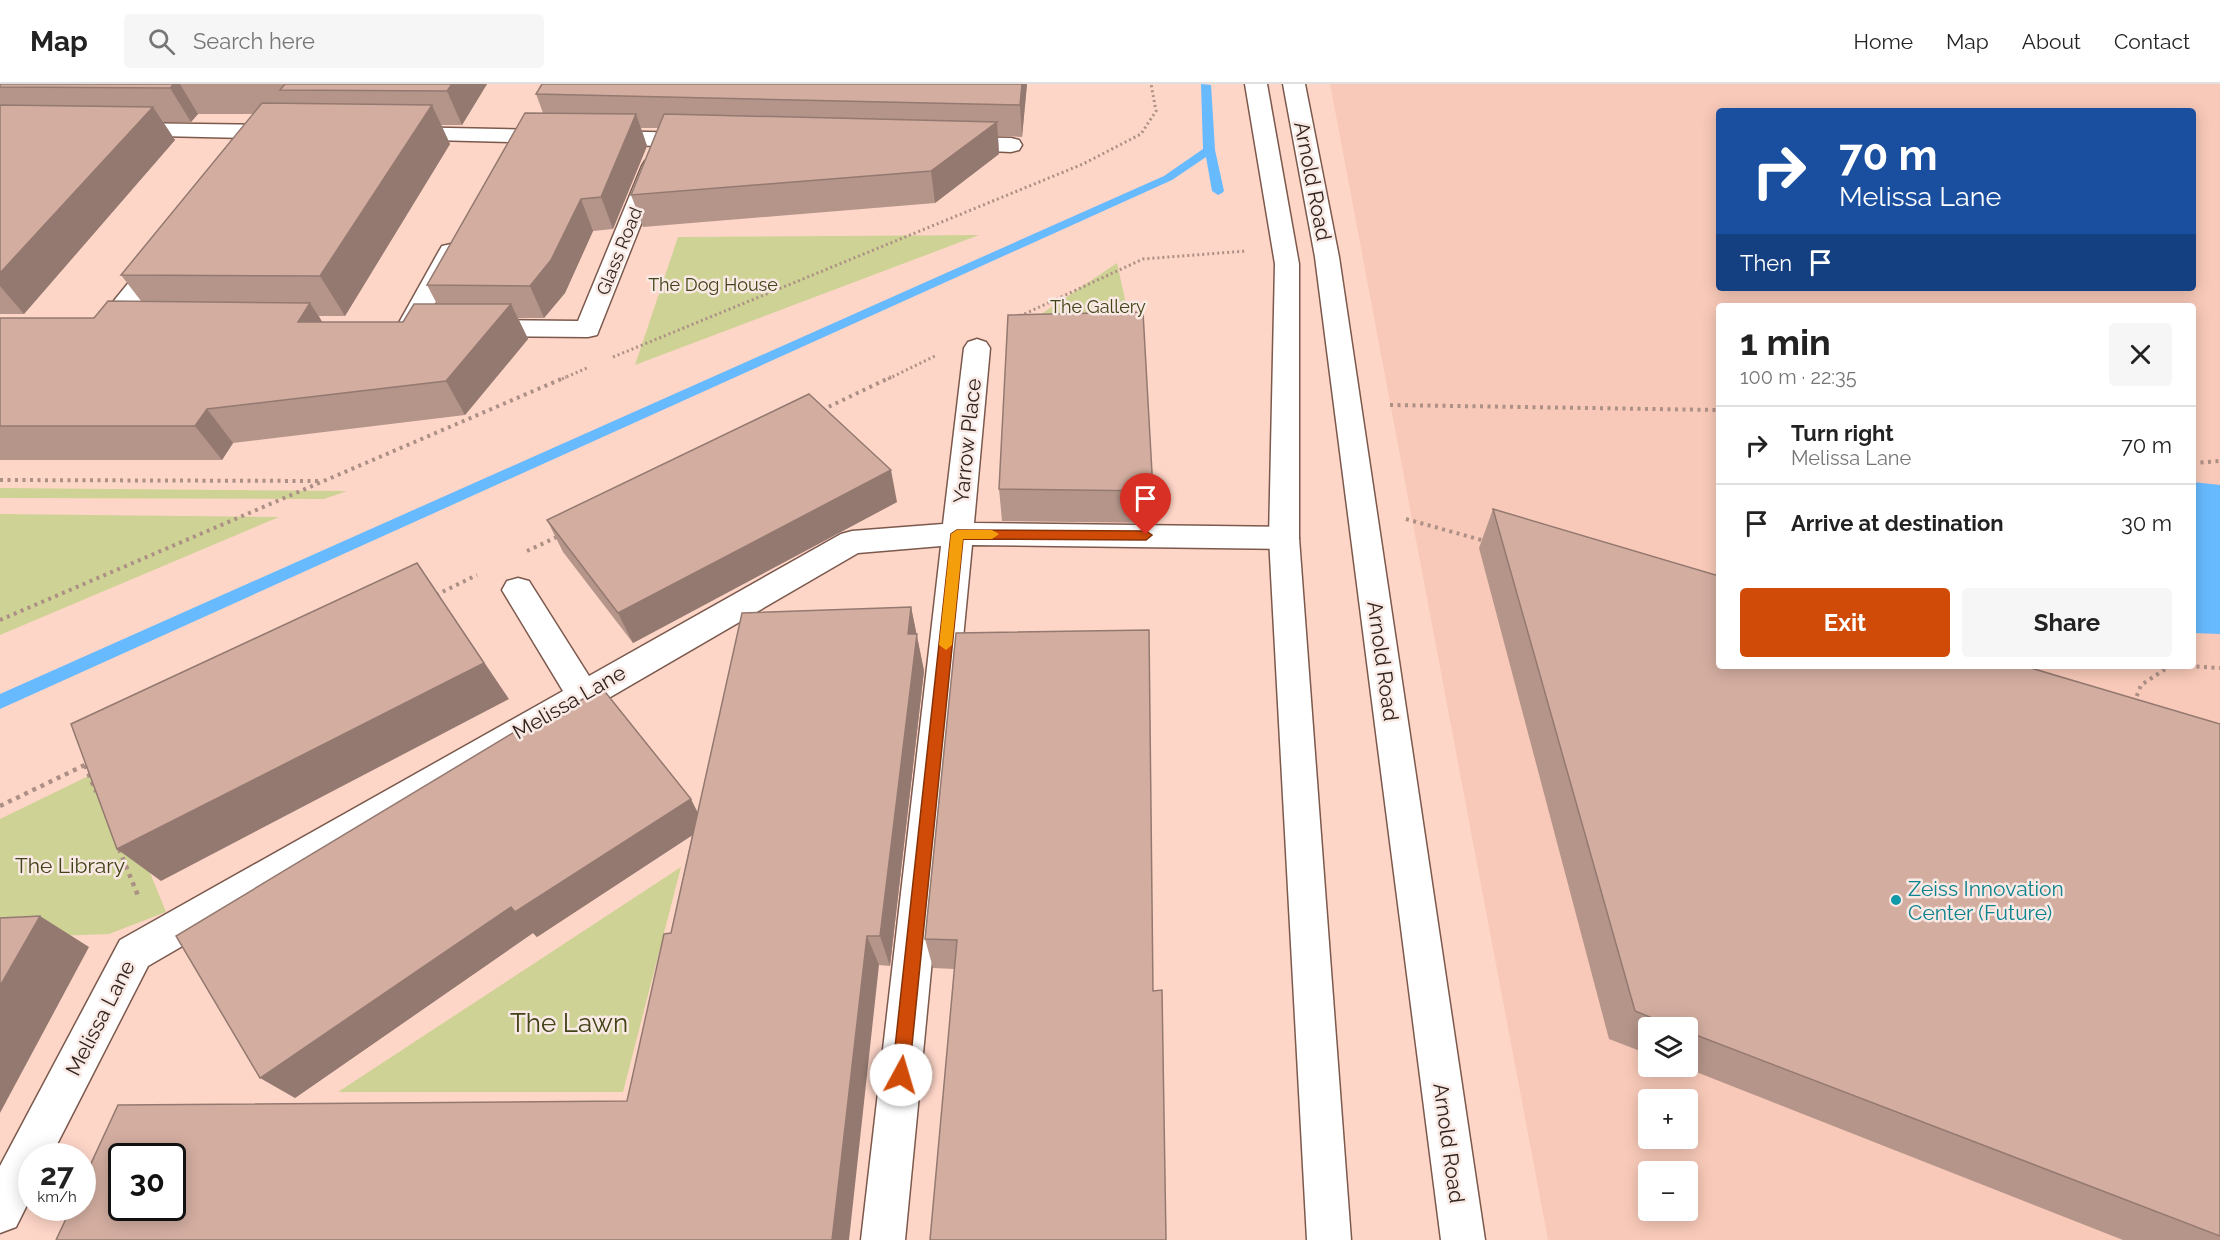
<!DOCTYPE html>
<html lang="en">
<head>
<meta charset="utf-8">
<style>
	:root { --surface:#fff; --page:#f6f6f6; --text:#222; --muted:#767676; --line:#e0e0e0; --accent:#d04b08 }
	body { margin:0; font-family:Raleway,sans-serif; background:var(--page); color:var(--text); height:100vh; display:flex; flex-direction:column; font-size:22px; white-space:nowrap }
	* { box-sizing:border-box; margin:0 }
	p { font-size:20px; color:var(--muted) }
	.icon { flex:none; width:33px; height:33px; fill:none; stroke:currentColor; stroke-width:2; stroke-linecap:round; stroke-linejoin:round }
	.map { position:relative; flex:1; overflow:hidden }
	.panel { position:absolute; left:1716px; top:219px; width:480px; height:366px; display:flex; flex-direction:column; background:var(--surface); border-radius:6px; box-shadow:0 3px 15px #0003 }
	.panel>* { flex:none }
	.top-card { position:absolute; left:1716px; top:24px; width:480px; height:183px; border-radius:6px; box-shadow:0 3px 15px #0003; background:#1a4fa0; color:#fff; overflow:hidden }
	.fabs { position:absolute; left:1638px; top:933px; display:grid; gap:12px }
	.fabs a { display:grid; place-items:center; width:60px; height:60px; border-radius:6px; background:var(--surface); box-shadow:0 3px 15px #0003; font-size:30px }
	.speed { position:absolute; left:18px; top:1059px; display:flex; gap:12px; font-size:30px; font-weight:700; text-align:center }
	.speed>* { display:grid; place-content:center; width:78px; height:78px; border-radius:50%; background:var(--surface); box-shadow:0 3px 15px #0003; line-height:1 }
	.speed small { font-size:15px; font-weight:400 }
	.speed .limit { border:3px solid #111; border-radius:9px; background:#fff; color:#111 }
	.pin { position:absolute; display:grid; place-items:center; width:51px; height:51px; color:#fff; margin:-62px -26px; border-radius:50% 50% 50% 0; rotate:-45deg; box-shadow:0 0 6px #0007 }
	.pin .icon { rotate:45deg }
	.me { position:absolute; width:66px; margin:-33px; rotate:6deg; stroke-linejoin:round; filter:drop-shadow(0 0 4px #0008) }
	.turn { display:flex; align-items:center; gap:21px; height:126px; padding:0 24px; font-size:27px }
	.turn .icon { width:78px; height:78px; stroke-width:2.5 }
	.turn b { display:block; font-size:42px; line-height:51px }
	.then { display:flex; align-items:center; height:57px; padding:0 24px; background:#0003; gap:12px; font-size:22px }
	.round { display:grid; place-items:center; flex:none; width:63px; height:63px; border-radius:6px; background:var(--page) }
	.summary { display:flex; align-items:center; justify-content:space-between; height:102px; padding:0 24px }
	h1 { font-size:36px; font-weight:700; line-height:45px }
	.cta { display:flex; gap:12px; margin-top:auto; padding:12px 24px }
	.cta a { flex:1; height:69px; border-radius:6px; background:var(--accent); color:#fff; font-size:24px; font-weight:700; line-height:69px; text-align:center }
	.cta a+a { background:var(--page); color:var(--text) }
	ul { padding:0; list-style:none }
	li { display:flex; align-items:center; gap:18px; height:78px; padding:0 24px; border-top:2px solid var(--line) }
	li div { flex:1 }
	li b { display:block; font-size:22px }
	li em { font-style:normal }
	header { display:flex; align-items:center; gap:36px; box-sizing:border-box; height:84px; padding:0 30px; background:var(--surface); border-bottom:2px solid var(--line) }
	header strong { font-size:28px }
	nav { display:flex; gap:33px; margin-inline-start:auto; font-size:21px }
	.search { width:420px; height:54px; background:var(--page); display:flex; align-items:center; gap:15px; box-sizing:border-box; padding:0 21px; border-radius:6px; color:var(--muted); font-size:22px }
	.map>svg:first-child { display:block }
	.built { fill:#f8c9b8; fill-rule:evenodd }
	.green { fill:#ced295 }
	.water { fill:#67bafe }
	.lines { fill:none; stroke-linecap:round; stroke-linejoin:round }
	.stream { fill:#67bafe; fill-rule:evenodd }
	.street-casing { stroke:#7b594d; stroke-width:3 }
	.secondary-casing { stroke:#7b594d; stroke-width:3 }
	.path-far2 { stroke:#ad9085; stroke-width:3; stroke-dasharray:2 3; stroke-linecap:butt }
	.path-far1 { stroke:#ad9085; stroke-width:4; stroke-dasharray:3 4.5; stroke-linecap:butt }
	.path { stroke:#ad9085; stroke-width:4.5; stroke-dasharray:4 5; stroke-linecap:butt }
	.street { fill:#fff; fill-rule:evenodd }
	.secondary { fill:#fff; fill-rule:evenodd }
	.wall { fill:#b5958a }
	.shaded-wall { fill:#947970 }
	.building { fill:#d3ada0; stroke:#947970; stroke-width:1.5; fill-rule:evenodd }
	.route { fill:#d04b08; stroke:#873105; stroke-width:1.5 }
	.slow { fill:#f59e0b }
	.culture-dot { fill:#0f9aa8; stroke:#f9e9e4; stroke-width:2 }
	.labels { text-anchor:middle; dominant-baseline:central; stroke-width:5; stroke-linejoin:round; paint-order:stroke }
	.far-street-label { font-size:18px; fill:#31231d; stroke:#f9e9e4 }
	.far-park-label { font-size:18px; fill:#424318; stroke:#f9e9e4 }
	.street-label { font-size:21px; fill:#31231d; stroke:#f9e9e4 }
	.park-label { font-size:21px; fill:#424318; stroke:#f9e9e4 }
	.culture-label { font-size:21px; fill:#0d838f; stroke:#f9e9e4; text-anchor:start }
	.near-park-label { font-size:26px; fill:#424318; stroke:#f9e9e4 }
</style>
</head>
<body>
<header>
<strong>Map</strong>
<div class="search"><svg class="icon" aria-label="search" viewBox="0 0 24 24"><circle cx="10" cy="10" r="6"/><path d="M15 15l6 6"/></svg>Search here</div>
<nav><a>Home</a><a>Map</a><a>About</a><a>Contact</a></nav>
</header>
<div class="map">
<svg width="2220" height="1156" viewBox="0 0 2220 1156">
	<rect width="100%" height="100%" fill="#fed6c8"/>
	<path class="built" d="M1330,0H2220V1156H1548ZM1719,27H2193V204H1719ZM1719,222H2193V582H1719ZM1648,944H1688V982H1648ZM1648,1016H1688V1054H1648ZM1648,1088H1688V1126H1648Z"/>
	<g class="green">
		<polygon points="979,151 635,281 678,153"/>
		<polygon points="1117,179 1132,247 1013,249"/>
		<polygon points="0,404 347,407 324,415 0,414"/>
		<polygon points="0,430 279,433 0,551"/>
		<polygon points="107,683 166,828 109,850 0,854 0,735"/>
		<polygon points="681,783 623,1008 338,1008"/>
	</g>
	<polygon class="water" points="2193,398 2220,401 2220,550 2193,549"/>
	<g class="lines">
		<polygon class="stream" points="1201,0 1211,1 1215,66 1224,107 1222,109 1218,111 1212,107 1206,73 1172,96 0,625 0,610 1164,92 1203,65"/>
		<g class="street-casing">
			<g id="street">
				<polygon points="125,39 284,41 292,43 295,48 292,53 284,55 117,51 114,46 117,41"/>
				<polygon points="401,43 698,49 706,51 709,56 706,61 698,63 393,55 390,50 393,45"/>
				<polygon points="953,53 1011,54 1019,56 1022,61 1019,66 1011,68 945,65 942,60 945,55"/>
				<polygon points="653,75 661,77 664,82 597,251 588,253 479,252 470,250 466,244 470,238 479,236 578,237 642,82 645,77"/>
				<polygon points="451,160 460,162 463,167 422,244 418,250 409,252 400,250 396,244 439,167 442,162"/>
				<polygon points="161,168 170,170 173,175 170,180 117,247 108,249 99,247 95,241 99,235 152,170"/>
				<polygon points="977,255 986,258 990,264 974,439 1284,443 1295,446 1299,454 1295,462 1284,465 972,461 905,1156 861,1156 941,462 858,469 148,882 51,1072 32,1072 32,1111 16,1143 0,1149 0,1082 120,856 563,607 502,506 507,497 518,494 529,497 589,592 841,450 852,447 943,440 964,264 968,258"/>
			</g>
		</g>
		<g class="secondary-casing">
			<g id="secondary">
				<polygon points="1245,0 1267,0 1299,180 1299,454 1351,1156 1307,1156 1269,454 1275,180"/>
				<polygon points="1283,0 1305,0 1339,173 1485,1156 1441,1156 1315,173"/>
			</g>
		</g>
		<g class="path-far2">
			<polyline points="1020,232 1143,175 1246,167"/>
			<polyline points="613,273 1083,80 1141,50 1156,27 1151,0"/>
			<polyline points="562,295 589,283"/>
			<polyline points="888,295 935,272"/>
		</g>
		<g class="path-far1">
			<polyline points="1390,321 1719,326"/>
			<polyline points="822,326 891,293"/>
			<polyline points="2193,379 2220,377"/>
			<polyline points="0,396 322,397"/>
			<polyline points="1406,435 1485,457"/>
			<polyline points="527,467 559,452"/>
			<polyline points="436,511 477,491"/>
			<polyline points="0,536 566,293"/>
			<polyline points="2189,582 2220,584"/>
			<polyline points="2134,619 2141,601 2170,582"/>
		</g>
		<g class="path">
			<polyline points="85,681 96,708"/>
			<polyline points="0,722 89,679"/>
			<polyline points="119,765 139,814"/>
		</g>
		<use href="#street" class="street"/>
		<use href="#secondary" class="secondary"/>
	</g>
	<g class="wall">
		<polygon points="0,0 487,0 462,41 441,41 450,60 345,232 319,232 322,238 403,238 437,220 427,201 543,29 536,10 1027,0 1022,53 998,52 999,70 935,119 643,143 631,111 658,44 641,44 647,62 613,145 593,147 565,209 544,234 518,234 528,255 465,331 233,359 222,376 0,376 0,234 94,234 141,217 121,191 253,30 198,30 191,38 163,38 175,56 24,230 0,230"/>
		<polygon points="999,405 1153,407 1151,439 1002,437"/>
		<polygon points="897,418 633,559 563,468 547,436"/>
		<polygon points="1493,425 2220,640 2220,1156 2123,1156 1681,982 1688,982 1688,944 1648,944 1648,970 1609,955 1479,464"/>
		<polygon points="911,523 924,587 890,882 879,881 627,1017 671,849 692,751 537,853 533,849 295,1014 529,646 698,728"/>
		<polygon points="956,549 1153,907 954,885 933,884 925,855"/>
	</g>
	<g class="shaded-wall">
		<polygon points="174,0 180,0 198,30 191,38 170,4"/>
		<polygon points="452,0 487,0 462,41 447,7"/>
		<polygon points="1022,0 1027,0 1022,53 1020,21"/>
		<polygon points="432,21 450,60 345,232 320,192"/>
		<polygon points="153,23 175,56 24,230 0,202 0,189"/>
		<polygon points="636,30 647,62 613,145 601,113"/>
		<polygon points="997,38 999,70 935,119 931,87"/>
		<polygon points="581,115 593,147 565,209 544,234 530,202"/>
		<polygon points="310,219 332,253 298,238"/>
		<polygon points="511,220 528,255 465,331 446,297"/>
		<polygon points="207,325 233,359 222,376 195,342"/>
		<polygon points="891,386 897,418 633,559 618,529"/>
		<polygon points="417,479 509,615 161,797 117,765"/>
		<polygon points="911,523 924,587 890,882 880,852"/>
		<polygon points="691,715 705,743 537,853 533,849 295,1014 260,994 511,823"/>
		<polygon points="40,832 89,863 0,1029 0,902"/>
		<polygon points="867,852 879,881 849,1156 832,1156"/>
	</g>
	<g class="building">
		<polygon points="0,0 174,0 170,4 0,3"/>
		<polygon points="285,0 452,0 447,7 280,6"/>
		<polygon points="542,0 1022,0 1020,21 536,10"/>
		<polygon points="262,19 432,21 320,192 121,191"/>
		<polygon points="0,21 153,23 0,189"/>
		<polygon points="525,29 636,30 601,113 581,115 551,176 530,202 427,201"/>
		<polygon points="664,30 997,38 931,87 631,111"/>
		<polygon points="108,217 310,219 298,238 403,238 414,220 511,220 446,297 207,325 195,342 0,342 0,234 94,234"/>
		<polygon points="1143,228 1153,407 999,405 1008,231"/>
		<polygon points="809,310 891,386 618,529 547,436"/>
		<polygon points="1493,425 1719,492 1719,582 2024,582 2220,640 2220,1152 1688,948 1688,944 1677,944 1635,927"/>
		<polygon points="417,479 484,579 117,765 71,640"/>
		<path d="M911,523L908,550H917L880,852H867L832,1156H56L71,1124H82V1099L118,1021L627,1017L664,850L671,849L742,529ZM122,1072H172V1124H122Z"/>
		<polygon points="1149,546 1153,907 1162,906 1166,1156 930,1156 957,856 925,855 956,549"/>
		<polygon points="602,604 691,715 515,828 511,823 260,994 176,852 526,641 529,646"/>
		<polygon points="40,832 0,902 0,834"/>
	</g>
	<polygon class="route" points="957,446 1146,447 1152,451 1146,456 963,455 909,991 907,997 901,1000 895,997 892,991 951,450"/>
	<polygon class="slow" points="957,446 992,446 999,450 992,455 963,455 952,561 946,566 939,561 951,450"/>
	<circle class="culture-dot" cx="1896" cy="816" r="6"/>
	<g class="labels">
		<g class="far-street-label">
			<text transform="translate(619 167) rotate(-68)">Glass Road</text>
		</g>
		<g class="far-park-label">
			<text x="713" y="200">The Dog House</text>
			<text x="1098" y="222">The Gallery</text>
		</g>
		<g class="street-label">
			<text transform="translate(1313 97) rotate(79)">Arnold Road</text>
			<text transform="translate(967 357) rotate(-84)">Yarrow Place</text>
			<text transform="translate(1383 577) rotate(82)">Arnold Road</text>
			<text transform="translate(569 618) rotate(-30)">Melissa Lane</text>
			<text transform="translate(100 934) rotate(-63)">Melissa Lane</text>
			<text transform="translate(1449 1059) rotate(82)">Arnold Road</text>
		</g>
		<g class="park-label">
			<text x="70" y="781">The Library</text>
		</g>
		<g class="culture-label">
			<text x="1908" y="804">Zeiss Innovation<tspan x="1908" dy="24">Center (Future)</tspan></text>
		</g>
		<g class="near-park-label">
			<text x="569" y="939">The Lawn</text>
		</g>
	</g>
</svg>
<div class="fabs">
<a><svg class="icon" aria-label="layers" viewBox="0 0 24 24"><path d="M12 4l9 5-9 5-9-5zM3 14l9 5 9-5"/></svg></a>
<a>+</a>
<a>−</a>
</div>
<div class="speed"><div>27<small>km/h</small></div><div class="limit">30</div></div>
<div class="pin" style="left:1146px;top:451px;background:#d93025"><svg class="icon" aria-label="arrive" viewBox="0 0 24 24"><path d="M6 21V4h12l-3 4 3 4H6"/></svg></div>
<svg class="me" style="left:901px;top:991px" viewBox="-20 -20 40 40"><circle r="19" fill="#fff"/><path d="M0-13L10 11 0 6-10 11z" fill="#d04b08"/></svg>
<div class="top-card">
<div class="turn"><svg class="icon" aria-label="right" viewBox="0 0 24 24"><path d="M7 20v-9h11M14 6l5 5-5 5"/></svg><div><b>70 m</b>Melissa Lane</div></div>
<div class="then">Then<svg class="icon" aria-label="arrive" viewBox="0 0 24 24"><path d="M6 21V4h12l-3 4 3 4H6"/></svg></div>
</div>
<section class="panel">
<div class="summary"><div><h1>1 min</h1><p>100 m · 22:35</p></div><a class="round"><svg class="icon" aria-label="close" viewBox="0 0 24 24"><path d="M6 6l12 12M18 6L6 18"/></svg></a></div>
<ul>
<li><svg class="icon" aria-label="right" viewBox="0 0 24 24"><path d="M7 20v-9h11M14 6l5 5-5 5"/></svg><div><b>Turn right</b><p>Melissa Lane</p></div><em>70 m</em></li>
<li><svg class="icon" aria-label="arrive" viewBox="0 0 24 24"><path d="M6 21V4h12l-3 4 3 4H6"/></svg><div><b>Arrive at destination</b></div><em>30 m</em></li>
</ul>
<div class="cta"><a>Exit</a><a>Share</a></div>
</section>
</div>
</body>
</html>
